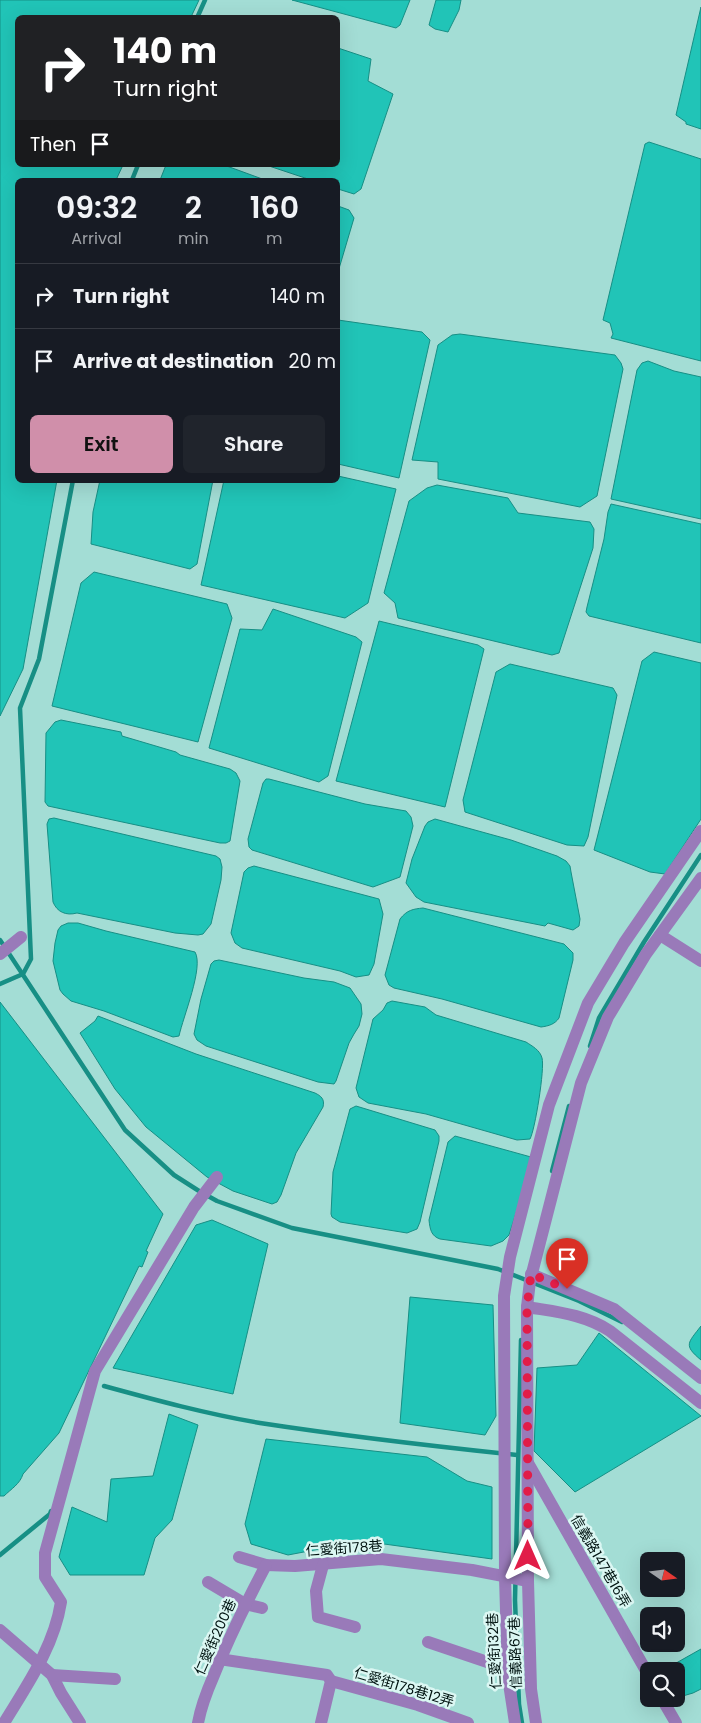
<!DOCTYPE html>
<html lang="en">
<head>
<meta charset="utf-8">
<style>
	:root { --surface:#171b24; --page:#20242c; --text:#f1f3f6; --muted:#9ea1a6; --line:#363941; --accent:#d08faa }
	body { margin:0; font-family:Poppins,"Noto Sans TC",sans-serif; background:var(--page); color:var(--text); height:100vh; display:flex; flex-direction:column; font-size:19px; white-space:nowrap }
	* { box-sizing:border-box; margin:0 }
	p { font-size:16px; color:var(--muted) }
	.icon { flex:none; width:28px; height:28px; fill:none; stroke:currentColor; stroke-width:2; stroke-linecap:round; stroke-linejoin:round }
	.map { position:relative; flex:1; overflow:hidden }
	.details { position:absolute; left:15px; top:178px; width:325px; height:305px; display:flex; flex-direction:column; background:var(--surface); border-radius:8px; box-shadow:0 5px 20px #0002 }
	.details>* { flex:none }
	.guide { position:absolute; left:15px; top:15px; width:325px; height:152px; border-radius:8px; box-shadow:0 5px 20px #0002; background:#202124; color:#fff; overflow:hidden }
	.needle { width:32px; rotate:104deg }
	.fabs { position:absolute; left:640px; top:1552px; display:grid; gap:10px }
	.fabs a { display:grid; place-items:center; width:45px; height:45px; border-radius:8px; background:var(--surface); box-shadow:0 5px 20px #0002; font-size:25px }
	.pin { position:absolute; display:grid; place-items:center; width:42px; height:42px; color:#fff; margin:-51px -21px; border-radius:50% 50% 50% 0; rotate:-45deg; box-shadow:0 0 5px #0007 }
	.pin .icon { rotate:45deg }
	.me { position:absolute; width:55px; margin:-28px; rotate:0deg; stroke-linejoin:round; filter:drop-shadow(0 0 4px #0008) }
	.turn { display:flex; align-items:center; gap:18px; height:105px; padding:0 15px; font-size:22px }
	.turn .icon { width:65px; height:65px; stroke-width:2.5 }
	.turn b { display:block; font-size:35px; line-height:42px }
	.then { display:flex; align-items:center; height:48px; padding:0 15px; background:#0003; gap:10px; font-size:19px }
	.eta { display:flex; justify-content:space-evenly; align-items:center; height:85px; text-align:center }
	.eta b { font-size:30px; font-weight:600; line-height:35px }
	.primary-button { display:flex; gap:10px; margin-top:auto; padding:10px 15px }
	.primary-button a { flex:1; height:58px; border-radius:8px; background:var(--accent); color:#111; font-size:20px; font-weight:600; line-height:58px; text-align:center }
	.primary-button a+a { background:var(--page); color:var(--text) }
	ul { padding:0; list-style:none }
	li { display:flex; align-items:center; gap:15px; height:65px; padding:0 15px; border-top:1px solid var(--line) }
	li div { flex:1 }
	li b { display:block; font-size:19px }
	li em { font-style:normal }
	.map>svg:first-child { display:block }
	.water { fill:#21c4b7; stroke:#178f85 }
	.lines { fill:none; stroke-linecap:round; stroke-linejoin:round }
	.stream { stroke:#178f85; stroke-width:4.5 }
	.minor { stroke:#997ab9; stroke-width:12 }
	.route { stroke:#e11d48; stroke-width:9; stroke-dasharray:0 16.2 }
	.labels { text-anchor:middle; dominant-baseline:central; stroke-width:5; stroke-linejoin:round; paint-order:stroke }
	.street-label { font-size:14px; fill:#001311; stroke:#dbf7f3 }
</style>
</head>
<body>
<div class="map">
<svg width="701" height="1723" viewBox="0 0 701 1723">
	<rect width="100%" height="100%" fill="#a3ddd5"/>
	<g class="water">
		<polygon points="0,0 199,0 191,17 18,18 18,165 123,165 116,180 18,180 18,480 57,480 23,669 0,716"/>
		<polygon points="292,0 410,0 400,25 396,28"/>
		<polygon points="436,0 461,0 459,10 448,32 435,29 429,25"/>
		<polygon points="701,7 701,129 686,124 686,122 676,115"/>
		<polygon points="338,48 371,59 368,81 393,94 361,189 354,194 338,189 338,180 311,180 266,165 338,165"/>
		<polygon points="649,142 701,159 701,361 611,338 613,334 610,323 603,320 645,144"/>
		<polygon points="166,165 224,165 265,180 160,180"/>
		<polygon points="338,206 349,210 354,218 338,272"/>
		<polygon points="338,320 422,332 430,340 399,478 338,464"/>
		<polygon points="460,334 615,355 621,363 623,369 597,496 580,507 438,479 438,462 412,460 438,345 452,335"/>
		<polygon points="648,361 674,371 701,377 701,519 611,499 637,370 642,363"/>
		<polygon points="338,476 396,489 368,603 345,618 201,585 224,480 338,480"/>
		<polygon points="100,480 213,480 197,564 190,569 91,544 93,512"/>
		<polygon points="437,485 508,498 518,513 590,522 594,529 593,548 559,653 552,655 398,618 395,603 384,593 409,501 427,488"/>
		<polygon points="611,504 701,524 701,643 589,616 586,612 587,607 604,539 608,512"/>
		<polygon points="94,572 227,604 232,618 198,742 52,706 81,583"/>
		<polygon points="273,609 356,637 362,642 328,776 319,782 209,748 240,629 262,630"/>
		<polygon points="379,621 478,645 484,649 445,807 336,781"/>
		<polygon points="654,652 701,663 701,819 665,874 650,872 594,850 642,661"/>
		<polygon points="510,664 613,688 617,695 588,837 584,846 567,845 465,812 463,800 496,672"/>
		<polygon points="61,720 121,732 122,736 176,752 180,755 230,769 236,773 240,781 230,841 226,843 220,843 48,806 45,802 46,733 55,722"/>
		<polygon points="266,779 269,779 365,804 406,811 411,817 413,826 400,877 373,887 252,850 249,847 248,839 263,783"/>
		<path d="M54,818L216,856L220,859L222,867L221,880L211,924L203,934L198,935L175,933L77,913C66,916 57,912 53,902L47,824L49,819Z"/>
		<polygon points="435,819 511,840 557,856 566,861 570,866 571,872 580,919 579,926 573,930 548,923 545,926 424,902 416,897 406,883 412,859 425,826 428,822"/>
		<polygon points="254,866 379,899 383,914 374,964 369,975 356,977 340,971 242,948 235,943 231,933 244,872 248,868"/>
		<path d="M423,908L564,944L573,953V960L559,1018C555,1024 549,1026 541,1027L442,999L394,988L389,985L385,975L400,919C407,910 413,909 423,908Z"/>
		<path d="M68,923H78L106,931L195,952C204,967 183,1017 179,1036L173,1037L104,1011L71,1001L63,994L60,990L53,961L55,943L58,930L61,926Z"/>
		<polygon points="219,960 304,978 334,982 350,988 361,1004 362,1014 359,1026 354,1034 349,1043 336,1081 334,1084 318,1082 206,1046 197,1040 194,1034 201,999 211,964 214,961"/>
		<path d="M392,1001L425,1007L436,1015L526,1042C532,1046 540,1050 542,1058C545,1068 535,1130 530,1139L517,1140L426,1114L368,1103L359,1097L356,1088L373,1019L383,1010L387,1003Z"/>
		<path d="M0,1002L163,1214L146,1251L148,1252L142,1267L139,1266L59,1433L23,1474C20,1484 11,1489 4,1496H0Z"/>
		<path d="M98,1016L196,1054L315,1093C321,1096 325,1099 323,1107L296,1153L281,1195L277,1202L272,1204L233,1191L207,1177L146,1127L115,1089L80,1033L95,1021Z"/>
		<polygon points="356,1106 435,1130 439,1136 439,1141 420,1222 417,1229 407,1233 340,1222 332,1217 331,1214 333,1172 350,1109"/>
		<path d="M455,1136L531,1157L532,1163L509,1235L503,1241L491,1246L440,1239C431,1236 430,1229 429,1220L448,1142Z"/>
		<polygon points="212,1220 268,1244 233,1394 113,1368 196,1225"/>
		<polygon points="410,1297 493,1305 496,1416 485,1435 400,1423"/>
		<path d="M701,1326V1360C683,1345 688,1343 701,1326Z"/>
		<polygon points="599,1333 701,1416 575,1492 534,1451 537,1368 577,1365"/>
		<polygon points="169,1414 198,1425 172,1520 155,1538 144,1575 70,1575 59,1557 72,1507 107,1522 111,1479 153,1476"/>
		<polygon points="266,1439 427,1457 467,1481 492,1487 492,1559 377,1543 330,1547 288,1555 251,1544 245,1524"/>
		<polygon points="701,1649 701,1689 693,1693 676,1698 676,1671 662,1671"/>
	</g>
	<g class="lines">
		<g class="stream">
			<polyline points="197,18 205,0"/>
			<polyline points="132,180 138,165"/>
			<polyline points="0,940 125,1130 174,1175 199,1191 217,1201 292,1228 498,1269 579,1301 622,1322"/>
			<polyline points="0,984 23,974 31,959 20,708 39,659 73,480"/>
			<polyline points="590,1046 599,1018 644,942 701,855"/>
			<polyline points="552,1171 569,1106"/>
			<polyline points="521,1340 515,1600 519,1704 522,1723"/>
			<path d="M104,1386C155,1400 207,1414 260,1423C345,1436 431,1446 517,1455"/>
			<polyline points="0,1555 50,1514 51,1511"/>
		</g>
		<g class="minor">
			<polyline points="660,935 701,961"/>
			<polyline points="0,954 21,937"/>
			<polyline points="531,1274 614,1309 701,1378"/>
			<path d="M527,1307C556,1312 584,1314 610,1331L701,1403"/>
			<polyline points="528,1463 649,1676"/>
			<polyline points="239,1557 266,1565 295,1566 381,1559 472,1570 528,1581"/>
			<polyline points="323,1565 316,1591 318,1617 355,1627"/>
			<polyline points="208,1582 245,1604 262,1608"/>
			<polyline points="0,1630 52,1675 61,1693 80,1723"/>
			<polyline points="428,1642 508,1669"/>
			<polyline points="219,1659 327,1675 331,1681 321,1723"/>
			<polyline points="52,1675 115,1679"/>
			<polyline points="331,1681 418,1705 468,1723"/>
			<polyline points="662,1699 676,1723"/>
			<path d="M4,1723C27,1685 54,1647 61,1602L45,1577V1553L95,1371L194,1207L217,1177"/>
			<path d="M198,1723C201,1706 207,1691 214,1675C229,1637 247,1601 266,1565"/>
			<polyline points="515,1723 508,1677 505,1577 504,1296 510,1257 549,1105 588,1003 624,943 701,831"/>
			<polyline points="536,1723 531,1689 528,1581 527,1307 530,1281 581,1083 608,1017 646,954 701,878"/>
		</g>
	</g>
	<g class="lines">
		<polyline class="route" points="528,1556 527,1307 531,1274 567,1289"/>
	</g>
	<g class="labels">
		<g class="street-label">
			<text transform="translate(344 1548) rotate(-4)">仁愛街178巷</text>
			<text transform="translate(601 1561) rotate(60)">信義路147巷16弄</text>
			<text transform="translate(215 1637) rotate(-66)">仁愛街200巷</text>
			<text transform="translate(494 1651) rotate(-93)">仁愛街132巷</text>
			<text transform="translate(515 1653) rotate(-92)">信義路67巷</text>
			<text transform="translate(404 1687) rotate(17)">仁愛街178巷12弄</text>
		</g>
	</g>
</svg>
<div class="fabs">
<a><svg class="needle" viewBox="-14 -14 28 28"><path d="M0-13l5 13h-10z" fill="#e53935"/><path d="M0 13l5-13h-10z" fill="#9ea1a6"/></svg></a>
<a><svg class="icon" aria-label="sound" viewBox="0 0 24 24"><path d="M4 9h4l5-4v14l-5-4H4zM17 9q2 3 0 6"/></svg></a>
<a><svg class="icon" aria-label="search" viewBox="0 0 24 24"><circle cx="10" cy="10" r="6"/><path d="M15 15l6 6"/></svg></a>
</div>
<div class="pin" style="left:567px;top:1289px;background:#d93025"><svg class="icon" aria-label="arrive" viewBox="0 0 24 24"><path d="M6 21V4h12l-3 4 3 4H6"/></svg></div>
<svg class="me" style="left:528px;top:1556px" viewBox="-20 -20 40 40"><path d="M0-17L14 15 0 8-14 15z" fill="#e11d48" stroke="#fff" stroke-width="4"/></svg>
<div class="guide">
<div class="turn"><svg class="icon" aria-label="right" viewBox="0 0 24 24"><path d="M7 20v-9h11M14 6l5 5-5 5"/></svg><div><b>140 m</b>Turn right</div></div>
<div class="then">Then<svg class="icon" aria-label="arrive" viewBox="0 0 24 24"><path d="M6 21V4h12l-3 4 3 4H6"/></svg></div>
</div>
<section class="details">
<div class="eta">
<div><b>09:32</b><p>Arrival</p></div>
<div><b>2</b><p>min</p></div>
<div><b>160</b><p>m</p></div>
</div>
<ul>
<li><svg class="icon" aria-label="right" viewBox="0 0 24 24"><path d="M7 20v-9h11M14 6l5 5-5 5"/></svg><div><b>Turn right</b></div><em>140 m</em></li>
<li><svg class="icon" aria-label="arrive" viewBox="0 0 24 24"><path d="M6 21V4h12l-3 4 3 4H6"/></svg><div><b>Arrive at destination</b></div><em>20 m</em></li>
</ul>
<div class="primary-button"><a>Exit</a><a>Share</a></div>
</section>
</div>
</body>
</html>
